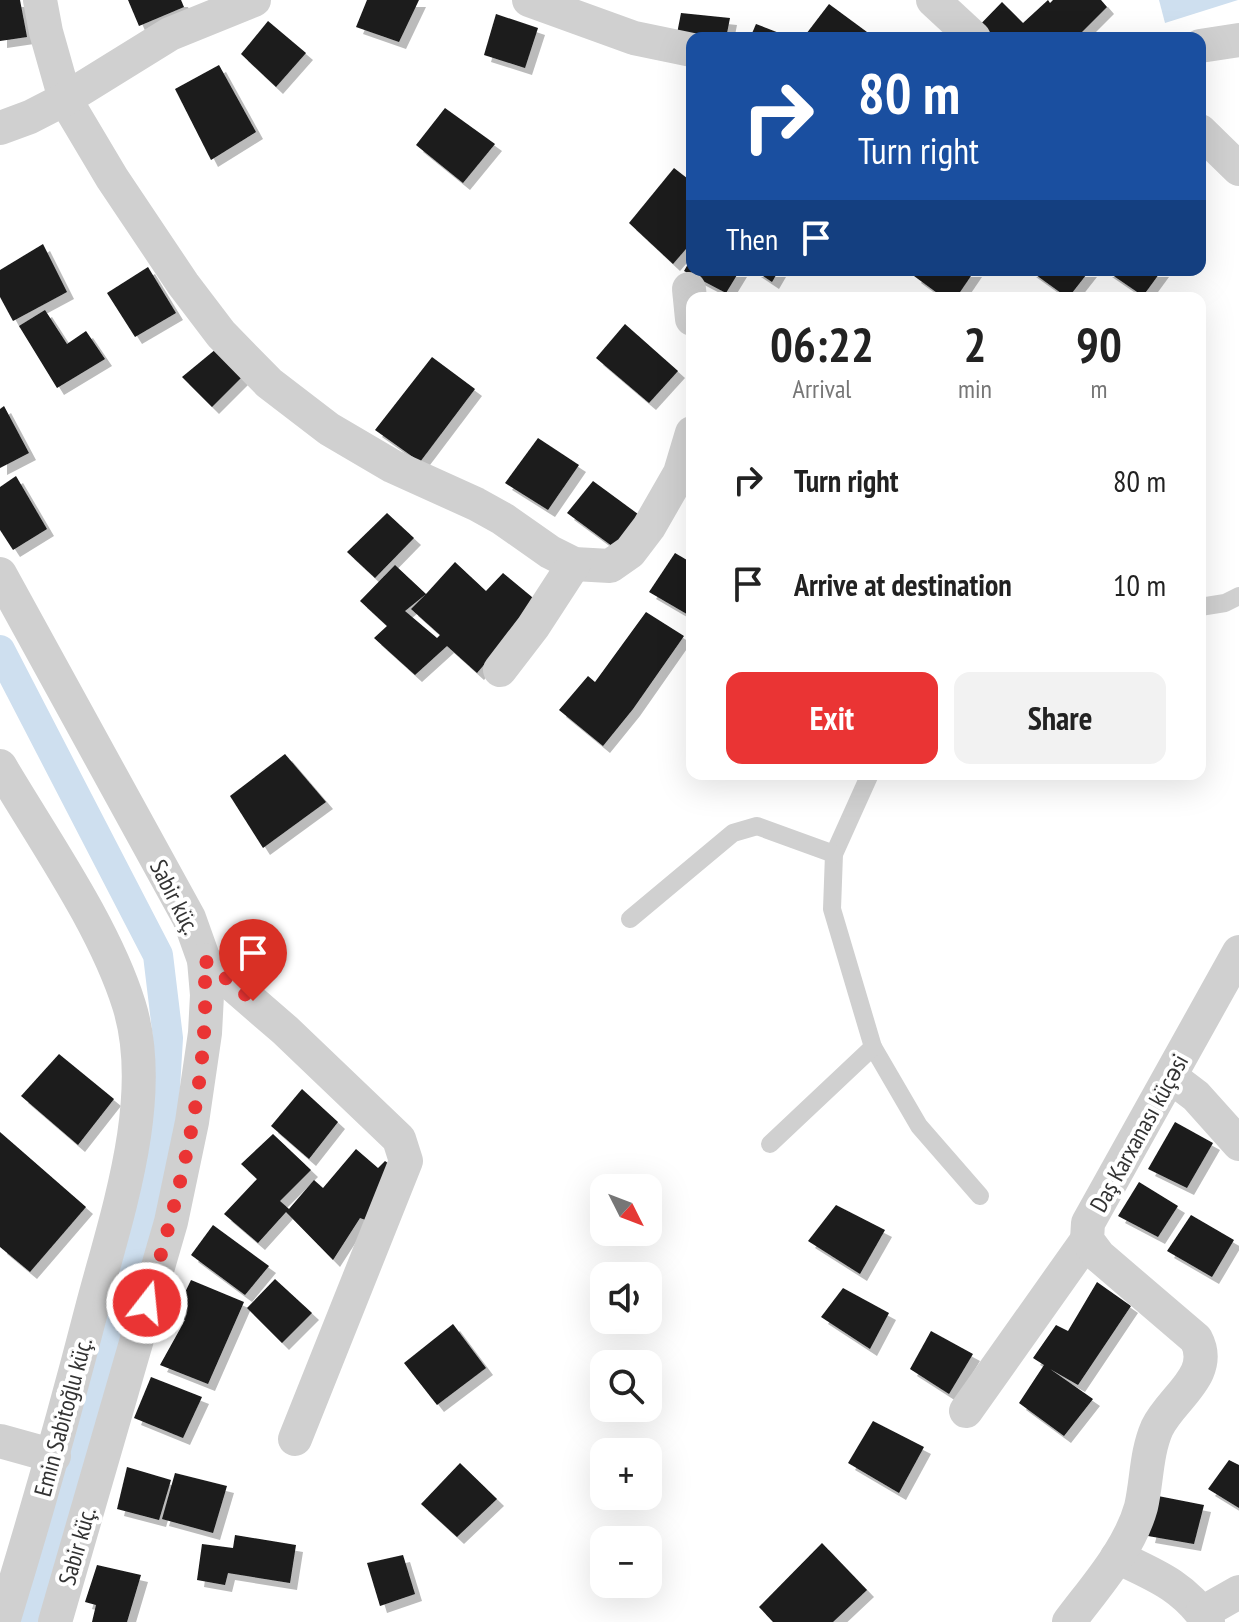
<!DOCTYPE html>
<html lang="en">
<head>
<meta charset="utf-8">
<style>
	:root { --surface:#fff; --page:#f2f2f2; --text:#222; --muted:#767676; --accent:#ea3434 }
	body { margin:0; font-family:"PT Sans Narrow",sans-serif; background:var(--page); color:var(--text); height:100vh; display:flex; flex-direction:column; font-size:30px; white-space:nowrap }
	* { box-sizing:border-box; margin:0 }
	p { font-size:26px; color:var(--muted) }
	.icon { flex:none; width:44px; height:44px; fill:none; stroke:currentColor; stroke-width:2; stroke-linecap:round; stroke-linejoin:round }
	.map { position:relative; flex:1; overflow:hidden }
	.drawer { position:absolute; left:686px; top:292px; width:520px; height:488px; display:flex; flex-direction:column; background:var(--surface); border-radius:16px; box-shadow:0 8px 32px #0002 }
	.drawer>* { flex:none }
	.guide { position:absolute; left:686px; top:32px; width:520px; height:244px; border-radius:16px; box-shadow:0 8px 32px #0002; background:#1a4fa0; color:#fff; overflow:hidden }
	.needle { width:52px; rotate:132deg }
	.fabs { position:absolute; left:590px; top:1174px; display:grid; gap:16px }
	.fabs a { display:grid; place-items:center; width:72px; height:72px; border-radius:16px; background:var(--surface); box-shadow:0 8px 32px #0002; font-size:40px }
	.pin { position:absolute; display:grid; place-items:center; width:68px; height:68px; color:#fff; margin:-82px -34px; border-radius:50% 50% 50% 0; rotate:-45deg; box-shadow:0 0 8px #0007 }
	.pin .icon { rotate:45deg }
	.me { position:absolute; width:88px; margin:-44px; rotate:16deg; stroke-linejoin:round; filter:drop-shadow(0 0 6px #0008) }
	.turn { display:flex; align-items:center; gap:28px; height:168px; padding:0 40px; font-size:36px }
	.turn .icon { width:104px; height:104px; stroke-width:2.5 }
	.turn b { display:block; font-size:56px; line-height:68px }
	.then { display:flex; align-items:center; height:76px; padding:0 40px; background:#0003; gap:16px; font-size:30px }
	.eta { display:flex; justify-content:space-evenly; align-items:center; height:136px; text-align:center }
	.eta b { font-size:48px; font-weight:700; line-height:56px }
	.button { display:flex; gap:16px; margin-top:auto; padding:16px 40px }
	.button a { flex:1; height:92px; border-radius:16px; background:var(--accent); color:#fff; font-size:32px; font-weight:700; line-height:92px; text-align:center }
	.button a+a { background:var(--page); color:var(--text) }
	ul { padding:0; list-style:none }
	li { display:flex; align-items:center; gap:24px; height:104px; padding:0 40px }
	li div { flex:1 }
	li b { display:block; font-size:30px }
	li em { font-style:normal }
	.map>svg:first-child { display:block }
	.water { fill:#cedfef }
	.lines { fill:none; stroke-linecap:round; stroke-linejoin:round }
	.canal { stroke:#cedfef; stroke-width:30 }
	.building { fill:#1a1a1a; filter:url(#shadow) }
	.service { stroke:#d0d0d0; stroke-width:18 }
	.minor { stroke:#d0d0d0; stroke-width:34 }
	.route { stroke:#ea3434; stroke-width:14; stroke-dasharray:0 25.2 }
	.labels { text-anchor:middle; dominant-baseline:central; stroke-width:8; stroke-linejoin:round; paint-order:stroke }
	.street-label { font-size:24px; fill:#333; stroke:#fff }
</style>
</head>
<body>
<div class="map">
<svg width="1239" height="1622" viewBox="0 0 1239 1622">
	<defs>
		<filter id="shadow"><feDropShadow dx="7" dy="7" stdDeviation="0" flood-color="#0004"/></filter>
	</defs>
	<rect width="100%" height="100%" fill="#fff"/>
	<polygon class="water" points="1159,0 1238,0 1165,23"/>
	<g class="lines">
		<polyline class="canal" points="0,650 158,955 168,1038 162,1137 138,1244 30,1622"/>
	</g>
	<g class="building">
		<polygon points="0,0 20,0 27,37 0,41"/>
		<polygon points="128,0 181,0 184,7 139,26"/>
		<polygon points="367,0 419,0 399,42 356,27"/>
		<polygon points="1048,0 1050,3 1053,0 1101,0 1107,7 1076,38 1037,36 1035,38 978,38 972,33 1002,2 1023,23"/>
		<polygon points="829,4 867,32 862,38 803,38"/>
		<polygon points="681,13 730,18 726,38 692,38 675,44"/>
		<polygon points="496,14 538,28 525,68 484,55"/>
		<polygon points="268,21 306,53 276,87 241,54"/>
		<polygon points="756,24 792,38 750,38"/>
		<polygon points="219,65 256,132 211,160 175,89"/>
		<polygon points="445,108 495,144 463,183 416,145"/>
		<polygon points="674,168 692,182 692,242 673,264 629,223"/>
		<polygon points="43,244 67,292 13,321 0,297 0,270"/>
		<polygon points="692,257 692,270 740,270 726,293 684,271"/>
		<polygon points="148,267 176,313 135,337 107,293"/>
		<polygon points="754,270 779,270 772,282"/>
		<polygon points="918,270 975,270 956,298 944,298 914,276"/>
		<polygon points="1029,270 1090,270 1068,298"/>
		<polygon points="1105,270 1162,270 1143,296"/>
		<polygon points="45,310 67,344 86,331 105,359 57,388 19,326"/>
		<polygon points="625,324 678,371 649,403 596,358"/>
		<polygon points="216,349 241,378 212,407 182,377"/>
		<polygon points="432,357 475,389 420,462 375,430"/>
		<polygon points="4,406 29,453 0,468 0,409"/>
		<polygon points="538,438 579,465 548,510 505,483"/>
		<polygon points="16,476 47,529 13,550 0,530 0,487"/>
		<polygon points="593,481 642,517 616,549 567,513"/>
		<polygon points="387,513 414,538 375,578 347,552"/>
		<polygon points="675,553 692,563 692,617 649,592"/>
		<polygon points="455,562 486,591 503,573 538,602 477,673 447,646 415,675 374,638 387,626 360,601 395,565 426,594 405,611 437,638 440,635 411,609 426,594"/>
		<polygon points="646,612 684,636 633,709 603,746 559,710 588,676 595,682"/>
		<polygon points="285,754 326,802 263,848 230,796"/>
		<polygon points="59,1054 114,1099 78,1145 21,1096"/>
		<polygon points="302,1089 338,1122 309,1159 271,1126"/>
		<polygon points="1175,1122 1213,1143 1187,1188 1148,1169"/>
		<polygon points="0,1132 86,1207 30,1272 0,1247"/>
		<polygon points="273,1134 311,1170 280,1201 289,1209 314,1180 323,1188 356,1149 378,1168 385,1161 396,1169 374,1223 360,1218 333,1260 286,1212 258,1243 224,1214 257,1179 241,1164"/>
		<polygon points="1139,1182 1178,1206 1158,1237 1118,1216"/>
		<polygon points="836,1205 885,1230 860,1274 808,1241"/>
		<polygon points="1191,1215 1234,1240 1212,1277 1167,1251"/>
		<polygon points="213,1225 269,1266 245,1295 191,1255"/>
		<polygon points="275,1279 312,1313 282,1343 247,1308"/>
		<polygon points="191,1280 244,1302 208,1384 160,1365 185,1320 174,1315"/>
		<polygon points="1097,1282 1131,1306 1078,1385 1050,1369 1093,1399 1064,1436 1019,1403 1044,1365 1033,1358 1056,1325 1068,1331"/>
		<polygon points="843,1288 889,1313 870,1349 821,1317"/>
		<polygon points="453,1324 486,1368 437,1405 404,1363"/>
		<polygon points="931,1331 973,1354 949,1394 910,1369"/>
		<polygon points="151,1377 202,1397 183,1438 134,1418"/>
		<polygon points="873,1421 924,1447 899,1493 848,1463"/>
		<polygon points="1229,1460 1239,1465 1239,1508 1208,1489"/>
		<polygon points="460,1463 497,1499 457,1537 421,1504"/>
		<polygon points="127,1467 171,1480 159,1520 117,1509"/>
		<polygon points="175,1473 227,1486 213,1533 162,1519"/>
		<polygon points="1158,1496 1204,1505 1194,1544 1148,1536"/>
		<polygon points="235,1535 296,1545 290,1583 228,1573 225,1585 197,1580 202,1544 233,1548"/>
		<polygon points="822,1543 867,1590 833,1622 773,1622 759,1607"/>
		<polygon points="403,1555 415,1594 380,1606 367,1563"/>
		<polygon points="97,1565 141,1575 127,1622 92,1622 96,1605 85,1602"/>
	</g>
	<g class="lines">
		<g class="service">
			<polyline points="1200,607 1225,603 1239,596"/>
			<polyline points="870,774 834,854 832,909 873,1047 919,1126 980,1196"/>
			<polyline points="630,919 733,833 757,826 834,854"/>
			<polyline points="770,1144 873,1047"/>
		</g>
		<g class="minor">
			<polyline points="40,0 46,32 65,99 112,178 183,284 221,334 269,383 329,429 392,466 476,504 503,519 550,552 574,564 610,566 630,552 649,527 680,473 692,433"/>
			<polyline points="529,0 634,38 692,50"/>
			<polyline points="933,0 974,38"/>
			<polyline points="1200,46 1239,40"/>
			<polyline points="0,128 30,117 65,99 170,34 254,0"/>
			<polyline points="1200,131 1239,169"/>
			<polyline points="689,289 692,319"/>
			<polyline points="0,574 189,918 204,960 207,995 205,1033 192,1122 171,1222 55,1622"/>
			<polyline points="500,670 533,627 574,564"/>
			<path d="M0,766C43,839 104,925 129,1005C158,1098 116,1217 92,1308C65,1413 35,1518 3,1622"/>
			<polyline points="204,960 285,1030 399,1139 406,1161 295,1439"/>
			<polyline points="1171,1077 1196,1096 1239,1144"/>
			<polyline points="966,1411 1087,1240"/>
			<polyline points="0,1441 54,1456"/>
			<path d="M1117,1557C1155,1575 1184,1586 1208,1622"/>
			<polyline points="1202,1613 1239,1592"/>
			<path d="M1069,1622C1095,1587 1129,1550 1141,1507C1147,1481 1146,1453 1157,1428C1171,1398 1215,1375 1196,1339L1099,1256L1087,1240L1088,1223L1239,952"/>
		</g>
	</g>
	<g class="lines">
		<path class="route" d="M147,1303C179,1193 212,1076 204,960L253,1001"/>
	</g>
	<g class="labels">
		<g class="street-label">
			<text transform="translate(175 897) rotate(63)">Sabir küç.</text>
			<text transform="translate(1139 1133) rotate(-61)">Daş Karxanası küçəsi</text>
			<text transform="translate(63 1417) rotate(-75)">Emin Sabitoğlu küç.</text>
			<text transform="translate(77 1546) rotate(-74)">Sabir küç.</text>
		</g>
	</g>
</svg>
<div class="fabs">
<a><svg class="needle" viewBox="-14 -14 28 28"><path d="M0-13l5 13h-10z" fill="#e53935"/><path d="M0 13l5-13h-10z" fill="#767676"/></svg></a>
<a><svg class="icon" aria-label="sound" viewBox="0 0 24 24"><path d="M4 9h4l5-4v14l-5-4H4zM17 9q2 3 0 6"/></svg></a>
<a><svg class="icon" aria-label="search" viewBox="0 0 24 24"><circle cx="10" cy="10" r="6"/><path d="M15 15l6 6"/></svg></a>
<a>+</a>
<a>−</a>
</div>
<div class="pin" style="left:253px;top:1001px;background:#d93025"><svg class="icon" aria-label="arrive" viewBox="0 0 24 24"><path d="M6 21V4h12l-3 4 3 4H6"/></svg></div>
<svg class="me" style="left:147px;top:1303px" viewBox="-20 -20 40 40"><circle r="17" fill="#ea3434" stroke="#fff" stroke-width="3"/><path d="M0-11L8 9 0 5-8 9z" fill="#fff"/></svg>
<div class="guide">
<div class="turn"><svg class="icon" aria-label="right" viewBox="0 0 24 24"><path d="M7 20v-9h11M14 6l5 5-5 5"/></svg><div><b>80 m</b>Turn right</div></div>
<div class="then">Then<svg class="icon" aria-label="arrive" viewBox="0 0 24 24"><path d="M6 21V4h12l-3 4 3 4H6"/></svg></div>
</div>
<section class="drawer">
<div class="eta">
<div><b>06:22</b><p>Arrival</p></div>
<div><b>2</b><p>min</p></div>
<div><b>90</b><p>m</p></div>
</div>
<ul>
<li><svg class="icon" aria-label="right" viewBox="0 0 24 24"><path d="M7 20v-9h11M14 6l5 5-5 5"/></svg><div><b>Turn right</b></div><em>80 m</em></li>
<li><svg class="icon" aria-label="arrive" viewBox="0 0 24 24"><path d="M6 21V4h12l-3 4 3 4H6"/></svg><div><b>Arrive at destination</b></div><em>10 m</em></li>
</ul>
<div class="button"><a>Exit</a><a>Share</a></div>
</section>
</div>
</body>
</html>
